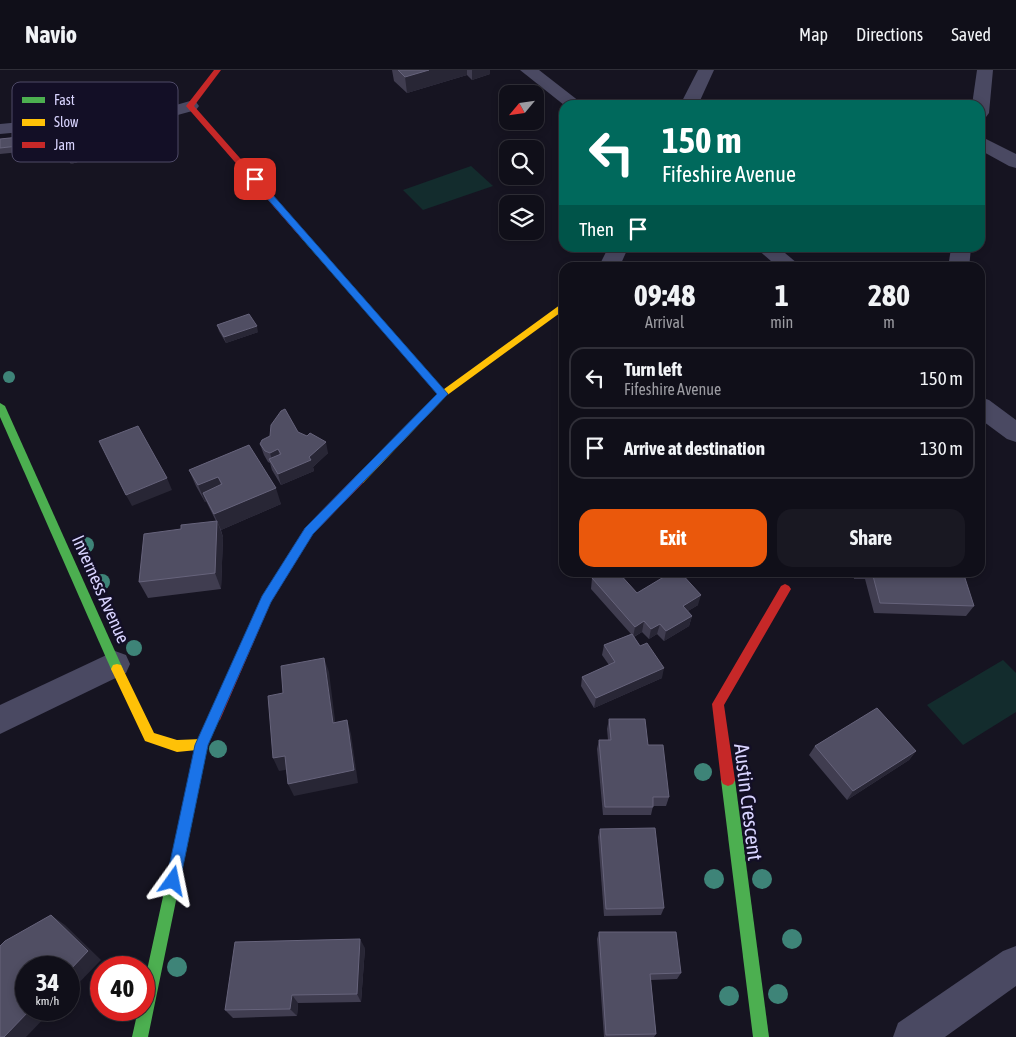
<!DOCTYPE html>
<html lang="en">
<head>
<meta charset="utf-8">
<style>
	:root { --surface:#100f19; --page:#191822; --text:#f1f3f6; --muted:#9c9ca2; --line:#302f38; --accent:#ea580c }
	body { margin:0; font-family:"Asap Condensed",sans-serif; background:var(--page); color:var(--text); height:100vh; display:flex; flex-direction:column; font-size:19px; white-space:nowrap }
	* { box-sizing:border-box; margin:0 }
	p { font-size:16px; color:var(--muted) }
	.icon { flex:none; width:28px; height:28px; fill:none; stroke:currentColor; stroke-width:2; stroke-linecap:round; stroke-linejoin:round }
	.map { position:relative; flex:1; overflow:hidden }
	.details { position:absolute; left:559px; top:192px; width:426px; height:315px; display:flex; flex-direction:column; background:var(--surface); border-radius:15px; box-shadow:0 2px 8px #0003,0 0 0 1px var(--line) }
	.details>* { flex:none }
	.guide { position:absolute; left:559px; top:30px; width:426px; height:152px; border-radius:15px; box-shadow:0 2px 8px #0003,0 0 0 1px var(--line); background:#00695c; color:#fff; overflow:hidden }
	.needle { width:32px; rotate:241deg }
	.controls { position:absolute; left:499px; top:15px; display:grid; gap:10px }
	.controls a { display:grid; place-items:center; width:45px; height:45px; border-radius:10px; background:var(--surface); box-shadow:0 2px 8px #0003,0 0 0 1px var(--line); font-size:25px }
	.speed { position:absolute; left:15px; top:886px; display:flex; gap:10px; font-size:25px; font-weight:700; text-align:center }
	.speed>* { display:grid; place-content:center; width:65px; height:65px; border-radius:50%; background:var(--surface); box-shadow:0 2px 8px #0003,0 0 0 1px var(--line); line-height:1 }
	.speed small { font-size:12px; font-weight:400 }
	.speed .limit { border:8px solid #d22; background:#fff; color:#111 }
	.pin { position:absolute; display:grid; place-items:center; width:42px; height:42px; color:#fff; margin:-21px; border-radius:10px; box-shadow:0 2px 8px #0006 }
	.me { position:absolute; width:55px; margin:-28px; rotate:12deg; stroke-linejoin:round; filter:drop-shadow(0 0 4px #0008) }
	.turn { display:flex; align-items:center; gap:18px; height:105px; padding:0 20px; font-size:22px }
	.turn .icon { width:65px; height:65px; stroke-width:2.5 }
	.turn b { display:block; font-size:35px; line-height:42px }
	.then { display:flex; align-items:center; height:48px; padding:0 20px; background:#0003; gap:10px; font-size:19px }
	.eta { display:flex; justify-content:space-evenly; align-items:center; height:85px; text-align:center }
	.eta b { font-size:30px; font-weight:700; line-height:35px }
	.action { display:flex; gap:10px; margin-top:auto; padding:10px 20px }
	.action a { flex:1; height:58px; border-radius:15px; background:var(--accent); color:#fff; font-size:20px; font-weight:700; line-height:58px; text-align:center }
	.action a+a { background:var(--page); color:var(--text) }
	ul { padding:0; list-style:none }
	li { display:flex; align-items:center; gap:15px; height:62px; margin:0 10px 8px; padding:0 10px; border:2px solid var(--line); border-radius:15px }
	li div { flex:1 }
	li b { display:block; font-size:19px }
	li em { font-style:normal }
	header { display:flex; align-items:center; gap:30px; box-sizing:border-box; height:70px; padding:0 25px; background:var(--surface); border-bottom:1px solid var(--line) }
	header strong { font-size:24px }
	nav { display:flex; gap:28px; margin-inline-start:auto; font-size:18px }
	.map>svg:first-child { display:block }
	.green { fill:#132c2d }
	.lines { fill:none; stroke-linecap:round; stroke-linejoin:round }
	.street { fill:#4a4962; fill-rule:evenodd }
	.fast { fill:#4caf50; fill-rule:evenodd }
	.slow { fill:#ffc107; fill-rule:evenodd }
	.jam { fill:#c62828; fill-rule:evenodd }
	.tree { fill:#3e8478 }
	.wall { fill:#403d50 }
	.shaded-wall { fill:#282635 }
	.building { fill:#504e63; stroke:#66637b }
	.route { fill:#1a73e8; stroke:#114b97 }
	.labels { text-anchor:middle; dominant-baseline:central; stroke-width:5; stroke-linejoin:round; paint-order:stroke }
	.street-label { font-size:18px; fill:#d9d4ff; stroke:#130f26 }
	.near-street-label { font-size:21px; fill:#d9d4ff; stroke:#130f26 }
	.key { fill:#130f26; stroke:#4e4a67; stroke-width:1 }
	.key-label { font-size:14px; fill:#d9d4ff }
</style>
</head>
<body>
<header>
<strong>Navio</strong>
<nav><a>Map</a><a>Directions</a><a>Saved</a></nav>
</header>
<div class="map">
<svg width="1016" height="967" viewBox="0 0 1016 967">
	<rect width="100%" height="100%" fill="#161421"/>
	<g class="green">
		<polygon points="471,96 493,116 423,140 403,120"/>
		<polygon points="1003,590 1016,603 1016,642 963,675 927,635"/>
	</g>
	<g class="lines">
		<g class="street">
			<polygon points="520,0 539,0 584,35 564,35"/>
			<polygon points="698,0 714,0 698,35 680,35"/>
			<polygon points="977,0 993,0 989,43 986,47 980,48 980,35 972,35"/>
			<polygon points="190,31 196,32 199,36 196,40 163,49 0,64 0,54 162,39"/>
			<polygon points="980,66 1016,84 1016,98 1009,96 980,80"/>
			<polygon points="608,178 628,178 619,198 598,198"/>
			<polygon points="756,178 779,178 803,198 779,198"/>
			<polygon points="951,178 971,178 969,198 948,198"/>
			<polygon points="980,327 989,330 1016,350 1016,372 1007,369 980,349"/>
			<polygon points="115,581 126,585 130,594 126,603 0,664 0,635"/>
			<polygon points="1016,876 1016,916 945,967 893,967 898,953 1003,881"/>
		</g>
		<g class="fast">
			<polygon points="305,164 308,165 446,322 448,324 446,326 440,326 302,169 302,165"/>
			<polygon points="0,333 5,336 123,599 121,603 117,604 113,603 111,599 0,347"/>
			<polygon points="215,640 220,642 221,646 208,675 148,967 132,967 138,940 144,940 144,914 196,675 210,642"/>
			<polygon points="728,704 733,706 735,710 769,967 753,967 721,710 723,706"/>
		</g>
		<g class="slow">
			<polygon points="564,232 564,240 446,326 363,413 355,413 354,410 355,407 440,322"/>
			<polygon points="117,594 121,595 154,663 177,670 202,669 207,671 208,675 207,679 177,682 145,671 111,599 113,595"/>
		</g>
		<g class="jam">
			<polygon points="214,0 221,0 194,36 308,165 308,169 302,169 186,36"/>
			<polygon points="359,406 364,410 363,413 313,464 271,532 220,650 215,652 210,650 209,646 262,527 305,458 355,407"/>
			<polygon points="785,514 789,516 791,519 724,635 735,710 733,714 728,716 723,714 721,710 712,634 781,516"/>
		</g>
	</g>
	<g class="tree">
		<circle cx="9" cy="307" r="6"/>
		<circle cx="86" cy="475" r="8"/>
		<circle cx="102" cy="512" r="8"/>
		<circle cx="134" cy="578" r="8"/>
		<circle cx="218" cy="679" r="9"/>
		<circle cx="703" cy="702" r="9"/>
		<circle cx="714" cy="809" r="10"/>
		<circle cx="762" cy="809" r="10"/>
		<circle cx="792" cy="869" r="10"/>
		<circle cx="177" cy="897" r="10"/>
		<circle cx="778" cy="924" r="10"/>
		<circle cx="729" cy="926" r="10"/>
	</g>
	<g class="wall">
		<polygon points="392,0 490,0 490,4 472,10 467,5 407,23 394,11"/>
		<polygon points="133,59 132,68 109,70 107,64"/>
		<polygon points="29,66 32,72 30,81 0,84 0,69"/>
		<polygon points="58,71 109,77 112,82 71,94 60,77"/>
		<polygon points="217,255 258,262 226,273 219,261"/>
		<polygon points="298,362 328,383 313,397 314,401 281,415 272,400 270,393 268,392 264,385 260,374"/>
		<polygon points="249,375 281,434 221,460 223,467 221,519 148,528 139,512 181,459 216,451 206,431 205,432 196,416 189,400"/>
		<polygon points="853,502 923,502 923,504 974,536 966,546 874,543 865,509 854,509"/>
		<polygon points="592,508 637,523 698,535 688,541 692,546 689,556 664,571 657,564 649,569 642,562 634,567 662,608 594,638 581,616 582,607 609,595 602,585 604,575 631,564 591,519"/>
		<polygon points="609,649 648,675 669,727 666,736 653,736 651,745 603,745 597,679 599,670 608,670 607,659"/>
		<polygon points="815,676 916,681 909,690 847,730 809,685"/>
		<polygon points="600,759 664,838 661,845 604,846 598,767"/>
		<polygon points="599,862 681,903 677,909 651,910 656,964 654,967 604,967 597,869"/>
		<polygon points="365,878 361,932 298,933 297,946 233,948 225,940"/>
	</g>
	<g class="shaded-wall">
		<polygon points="429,0 467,0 467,5 407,23 405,7"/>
		<polygon points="472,0 490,0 490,4 472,10"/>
		<polygon points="131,53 133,59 132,68 130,63"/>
		<polygon points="29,66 32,72 30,81 27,75"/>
		<polygon points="109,77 112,82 71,94 69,88"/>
		<polygon points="257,256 258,262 226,273 224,267"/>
		<polygon points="326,372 328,383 313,397 314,401 281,415 278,404 309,387"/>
		<polygon points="278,379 281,391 273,394 270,383"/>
		<polygon points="218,407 224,423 203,423 206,431 205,432 198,415"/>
		<polygon points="167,408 172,420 132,436 126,425"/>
		<polygon points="276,418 281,434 221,460 214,444"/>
		<polygon points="217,451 223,467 221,519 215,503"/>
		<polygon points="701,525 698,535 680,546 683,536"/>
		<polygon points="692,546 689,556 664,571 666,561"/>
		<polygon points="644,551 642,562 633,567 635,557"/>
		<polygon points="660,554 657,564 649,569 651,559"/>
		<polygon points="324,588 329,602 337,666 333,653"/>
		<polygon points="664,598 662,608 594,638 596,628"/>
		<polygon points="347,650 351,664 358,713 294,726 288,714"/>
		<polygon points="916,681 909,690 847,730 853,721"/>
		<polygon points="285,686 291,699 279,701 273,688"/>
		<polygon points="51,845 65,855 101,890 69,923 69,901"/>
		<polygon points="360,869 365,878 361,932 357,924"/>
		<polygon points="292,925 298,933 297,946 290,939"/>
		<polygon points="30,940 52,940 26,967 4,967"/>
	</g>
	<g class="building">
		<polygon points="398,0 429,0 405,7"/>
		<polygon points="29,66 27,75 0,78 0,69"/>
		<polygon points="249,244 257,256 224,267 217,255"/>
		<polygon points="285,339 298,362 307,366 310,363 326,372 309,387 311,390 278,404 269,389 281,384 278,379 270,383 265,381 260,374 262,370 270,366 271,355 281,341"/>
		<polygon points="138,356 167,408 126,425 99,371"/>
		<polygon points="249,375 276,418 214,444 203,423 222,414 218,407 198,415 189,400"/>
		<polygon points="217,451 215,503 139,512 144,464 181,459 181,455"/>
		<polygon points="602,502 618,502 637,523 672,502 680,502 701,525 683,536 692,546 666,561 660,554 651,559 644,551 635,557 592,508"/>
		<polygon points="872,502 923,502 923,504 964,505 974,536 880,533"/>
		<polygon points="632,564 640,576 647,573 664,598 596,628 582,607 615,592 604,575"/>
		<polygon points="324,588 333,653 347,650 354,700 288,714 285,686 273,688 268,626 283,623 281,596"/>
		<polygon points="877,638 916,681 853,721 815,676"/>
		<polygon points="609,649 645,649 648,675 663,675 669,727 653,727 653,737 605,737 599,670 611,670"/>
		<polygon points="655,758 664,838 606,839 600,759"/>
		<polygon points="51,845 88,881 69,901 69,898 26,898 26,940 30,940 4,967 0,967 0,876 5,871"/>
		<polygon points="599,862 676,862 681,903 650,904 656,964 606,965"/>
		<polygon points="360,869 357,924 292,925 290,939 225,940 235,872"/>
	</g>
	<polygon class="route" points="252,108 258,108 448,324 313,464 271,532 208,675 180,811 178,816 173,818 168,816 166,811 195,675 262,526 305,458 437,324 252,111"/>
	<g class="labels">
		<g class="street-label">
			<text transform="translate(101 519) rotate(66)">Inverness Avenue</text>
		</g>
		<g class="near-street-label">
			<text transform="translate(749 732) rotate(83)">Austin Crescent</text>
		</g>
	</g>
	<rect x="12" y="12" width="166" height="80" rx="8" class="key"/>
	<rect x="22" y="27" width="23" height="6" fill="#4caf50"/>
	<rect x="22" y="49" width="23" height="7" fill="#ffc107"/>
	<rect x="22" y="72" width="23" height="6" fill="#c62828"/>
	<g class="key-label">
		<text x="54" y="35">Fast</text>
		<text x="54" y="57">Slow</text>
		<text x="54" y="80">Jam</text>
	</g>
</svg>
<div class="controls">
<a><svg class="needle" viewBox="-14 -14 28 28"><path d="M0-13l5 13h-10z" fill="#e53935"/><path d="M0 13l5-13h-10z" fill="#9c9ca2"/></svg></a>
<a><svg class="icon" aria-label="search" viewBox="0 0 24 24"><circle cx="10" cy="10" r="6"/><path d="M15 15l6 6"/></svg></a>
<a><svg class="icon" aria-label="layers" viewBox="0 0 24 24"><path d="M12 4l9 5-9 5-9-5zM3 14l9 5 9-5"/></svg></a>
</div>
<div class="speed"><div>34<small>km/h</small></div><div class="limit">40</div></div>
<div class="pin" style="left:255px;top:109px;background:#d93025"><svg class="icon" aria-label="arrive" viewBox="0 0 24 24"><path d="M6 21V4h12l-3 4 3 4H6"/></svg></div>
<svg class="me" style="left:173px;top:811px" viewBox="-20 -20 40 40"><path d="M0-17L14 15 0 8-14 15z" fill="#1a73e8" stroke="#fff" stroke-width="4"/></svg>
<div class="guide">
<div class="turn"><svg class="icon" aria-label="left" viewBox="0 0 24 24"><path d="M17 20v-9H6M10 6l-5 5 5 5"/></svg><div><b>150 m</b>Fifeshire Avenue</div></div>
<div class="then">Then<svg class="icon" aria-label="arrive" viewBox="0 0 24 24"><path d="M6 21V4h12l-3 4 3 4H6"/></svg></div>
</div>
<section class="details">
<div class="eta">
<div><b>09:48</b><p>Arrival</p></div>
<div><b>1</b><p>min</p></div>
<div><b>280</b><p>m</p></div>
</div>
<ul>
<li><svg class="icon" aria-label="left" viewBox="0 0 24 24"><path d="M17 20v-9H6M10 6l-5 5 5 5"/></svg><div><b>Turn left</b><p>Fifeshire Avenue</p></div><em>150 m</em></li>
<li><svg class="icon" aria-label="arrive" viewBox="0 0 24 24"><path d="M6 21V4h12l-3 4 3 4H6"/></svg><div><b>Arrive at destination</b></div><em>130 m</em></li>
</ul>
<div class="action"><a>Exit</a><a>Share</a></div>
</section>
</div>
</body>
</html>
